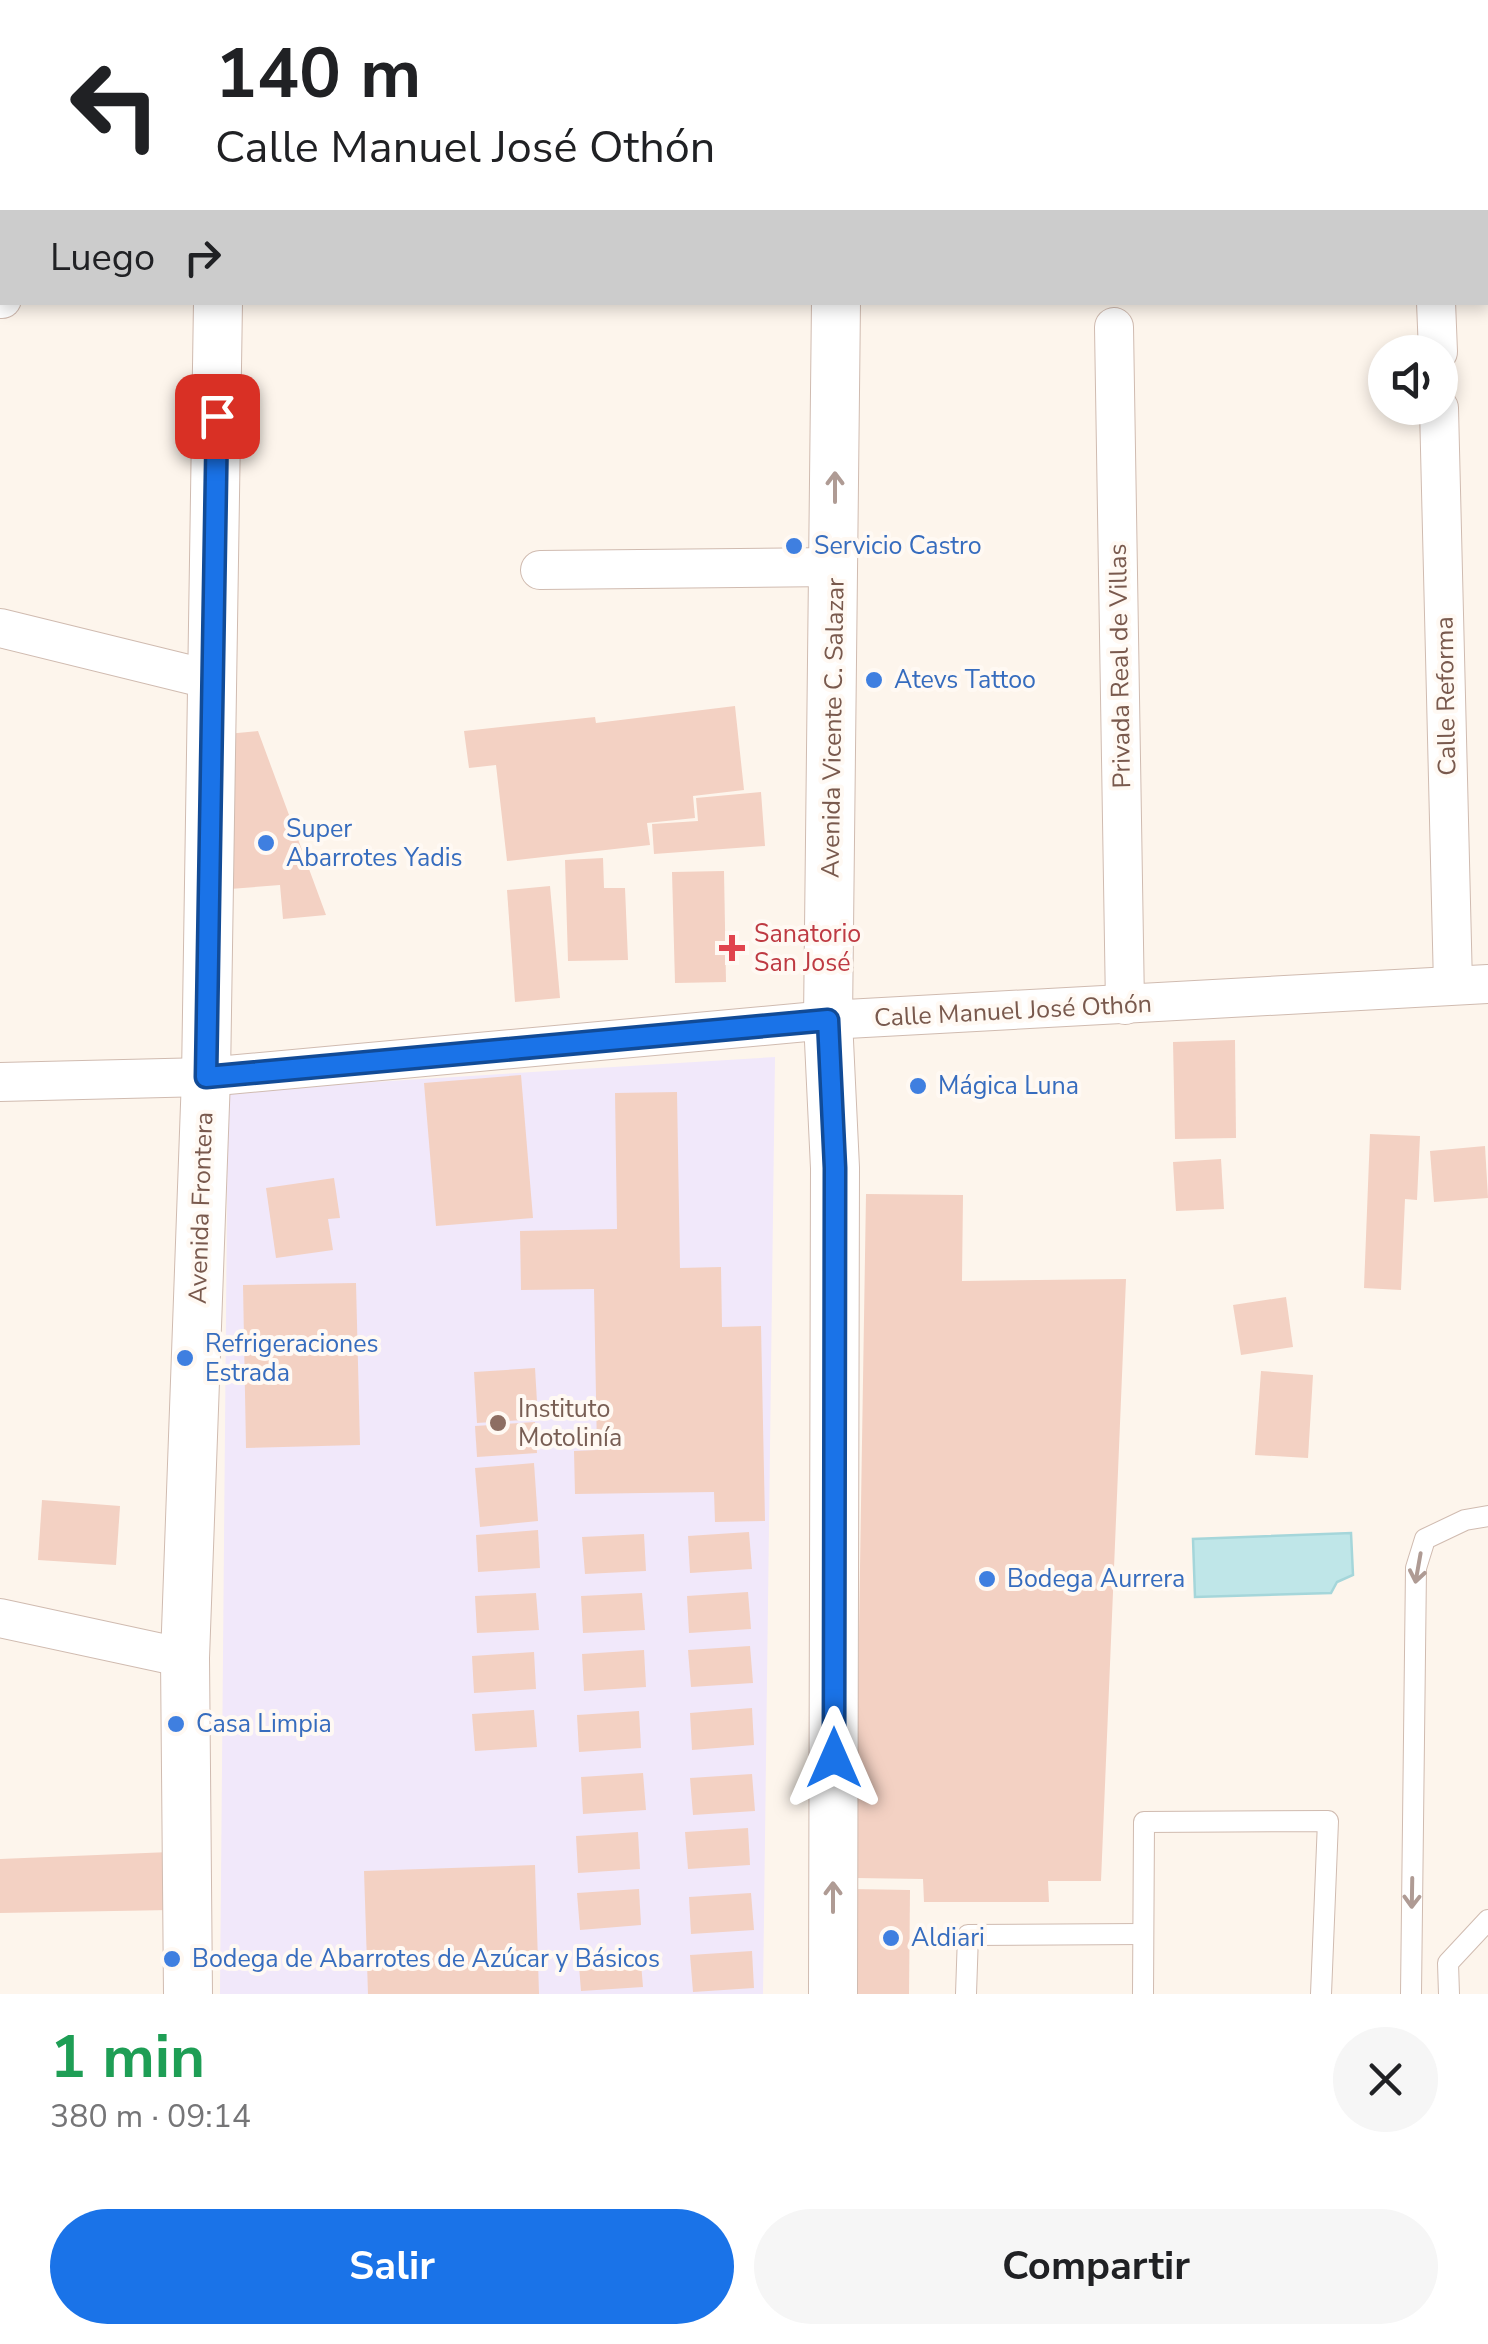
<!DOCTYPE html>
<html lang="es">
<head>
<meta charset="utf-8">
<style>
	:root { --surface:#fff; --page:#f6f6f6; --text:#202124; --muted:#757577; --accent:#1a73e8 }
	body { margin:0; font-family:"Nunito Sans",sans-serif; background:var(--page); color:var(--text); height:100vh; display:flex; flex-direction:column; font-size:38px; white-space:nowrap }
	* { box-sizing:border-box; margin:0 }
	p { font-size:32px; color:var(--muted) }
	.icon { flex:none; width:55px; height:55px; fill:none; stroke:currentColor; stroke-width:2; stroke-linecap:round; stroke-linejoin:round }
	.map { position:relative; height:1994px; overflow:hidden }
	.panel { display:flex; flex-direction:column; background:var(--surface); flex:1 }
	.panel>* { flex:none }
	.hud { position:absolute; left:0px; top:0px; width:1490px; height:305px; box-shadow:0 5px 15px #0003; background:#fff; color:var(--text); overflow:hidden }
	.tools { position:absolute; left:1368px; top:335px; display:grid; gap:20px }
	.tools a { display:grid; place-items:center; width:90px; height:90px; border-radius:50%; background:var(--surface); box-shadow:0 5px 15px #0003; font-size:50px }
	.pin { position:absolute; display:grid; place-items:center; width:85px; height:85px; color:#fff; margin:-42px; border-radius:20px; box-shadow:0 5px 15px #0006 }
	.me { position:absolute; width:110px; margin:-55px; rotate:0deg; stroke-linejoin:round; filter:drop-shadow(0 0 8px #0008) }
	.turn { display:flex; align-items:center; gap:35px; height:210px; padding:0 50px; font-size:45px }
	.turn .icon { width:130px; height:130px; stroke-width:2.5 }
	.turn b { display:block; font-size:70px; line-height:85px }
	.then { display:flex; align-items:center; height:95px; padding:0 50px; background:#0003; gap:20px; font-size:38px }
	.round { display:grid; place-items:center; flex:none; width:105px; height:105px; border-radius:52px; background:var(--page) }
	.overview { display:flex; align-items:center; justify-content:space-between; height:170px; padding:0 50px }
	h1 { font-size:60px; font-weight:700; line-height:75px; color:#1e9e55 }
	.cta { display:flex; gap:20px; margin-top:auto; padding:20px 50px }
	.cta a { flex:1; height:115px; border-radius:60px; background:var(--accent); color:#fff; font-size:40px; font-weight:700; line-height:115px; text-align:center }
	.cta a+a { background:var(--page); color:var(--text) }
	.map>svg:first-child { display:block }
	.education { fill:#f1e8fa }
	.green { fill:#daecc9 }
	.water { fill:#bfe6e8; stroke:#a5d6da; stroke-width:2.5 }
	.building { fill:#f3d1c3 }
	.lines { fill:none; stroke-linecap:round; stroke-linejoin:round }
	.service-casing { stroke:#d0bbb0; stroke-width:22 }
	.minor-casing { stroke:#d0bbb0; stroke-width:40 }
	.tertiary-casing { stroke:#d0bbb0; stroke-width:50 }
	.service { stroke:#fff; stroke-width:20 }
	.minor { stroke:#fff; stroke-width:38 }
	.tertiary { stroke:#fff; stroke-width:48 }
	.oneway { stroke:#af9b94 }
	.route-casing { stroke:#114b97; stroke-width:25 }
	.route { stroke:#1a73e8; stroke-width:18 }
	.shop-dot { fill:#3f7fe0; stroke:#fff9f3; stroke-width:4 }
	.health-dot { fill:#e0444e; stroke:#fff9f3; stroke-width:4 }
	.education-dot { fill:#8d6e63; stroke:#fff9f3; stroke-width:4 }
	.labels { text-anchor:middle; dominant-baseline:central; stroke-width:8; stroke-linejoin:round; paint-order:stroke }
	.shop-label { font-size:25px; fill:#366cbe; stroke:#fff9f3; text-anchor:start }
	.street-label { font-size:25px; fill:#79594d; stroke:#fff9f3 }
	.health-label { font-size:25px; fill:#be3a42; stroke:#fff9f3; text-anchor:start }
	.education-label { font-size:25px; fill:#785e54; stroke:#fff9f3; text-anchor:start }
</style>
</head>
<body>
<div class="map">
<svg width="1488" height="1994" viewBox="0 0 1488 1994">
	<rect width="100%" height="100%" fill="#fdf5ec"/>
	<polygon class="education" points="775,1057 763,1994 220,1994 228,1091"/>
	<polygon class="green" points="979,0 1422,0 1422,2 980,2"/>
	<polygon class="water" points="1351,1533 1353,1575 1337,1582 1331,1593 1195,1597 1193,1539"/>
	<g class="building">
		<polygon points="735,706 744,790 693,796 695,818 647,823 650,845 507,861 496,765 469,768 464,731 595,717 596,723"/>
		<polygon points="258,731 326,915 283,919 280,885 230,889 216,735"/>
		<polygon points="761,792 765,846 654,854 652,824 698,821 696,798"/>
		<polygon points="603,858 604,888 625,888 628,960 568,961 565,860"/>
		<polygon points="724,871 726,982 675,983 672,872"/>
		<polygon points="550,886 560,998 515,1002 507,890"/>
		<polygon points="1235,1040 1236,1138 1175,1139 1173,1042"/>
		<polygon points="521,1075 533,1218 436,1226 424,1083"/>
		<polygon points="677,1092 680,1268 721,1267 722,1327 761,1326 765,1521 715,1522 714,1492 575,1494 574,1451 597,1450 594,1289 521,1290 520,1231 617,1229 615,1093"/>
		<polygon points="1370,1134 1420,1136 1417,1200 1405,1199 1401,1290 1364,1288"/>
		<polygon points="1485,1146 1488,1198 1434,1202 1430,1151"/>
		<polygon points="1221,1159 1224,1209 1176,1211 1173,1162"/>
		<polygon points="334,1178 340,1218 328,1219 333,1250 276,1258 266,1188"/>
		<polygon points="866,1194 963,1195 962,1281 1126,1279 1101,1881 1048,1881 1049,1902 924,1902 923,1879 855,1878"/>
		<polygon points="356,1283 360,1445 246,1448 243,1285"/>
		<polygon points="1286,1297 1293,1347 1241,1355 1233,1305"/>
		<polygon points="535,1368 538,1419 477,1423 474,1372"/>
		<polygon points="1261,1371 1313,1375 1308,1458 1255,1455"/>
		<polygon points="535,1422 537,1453 477,1457 475,1426"/>
		<polygon points="534,1463 538,1521 480,1527 475,1468"/>
		<polygon points="42,1500 120,1506 116,1565 38,1560"/>
		<polygon points="538,1530 540,1568 478,1572 476,1535"/>
		<polygon points="749,1532 752,1569 690,1573 688,1536"/>
		<polygon points="644,1534 646,1571 585,1574 582,1537"/>
		<polygon points="748,1592 751,1629 689,1633 687,1596"/>
		<polygon points="536,1593 539,1630 477,1633 475,1596"/>
		<polygon points="642,1593 645,1630 583,1633 581,1596"/>
		<polygon points="750,1646 753,1683 691,1687 688,1650"/>
		<polygon points="644,1650 646,1687 584,1691 582,1654"/>
		<polygon points="534,1652 536,1689 474,1693 472,1656"/>
		<polygon points="752,1708 754,1745 692,1750 690,1713"/>
		<polygon points="534,1710 537,1747 475,1751 472,1714"/>
		<polygon points="639,1711 641,1748 579,1752 577,1715"/>
		<polygon points="643,1773 646,1810 583,1814 581,1777"/>
		<polygon points="752,1774 755,1811 693,1815 690,1778"/>
		<polygon points="748,1828 750,1865 688,1869 685,1832"/>
		<polygon points="638,1832 640,1869 578,1873 576,1836"/>
		<polygon points="170,1852 171,1910 0,1913 0,1859"/>
		<polygon points="535,1865 539,1994 368,1994 364,1871"/>
		<polygon points="639,1889 641,1925 580,1930 577,1893"/>
		<polygon points="851,1889 910,1890 909,1994 851,1994"/>
		<polygon points="751,1893 754,1930 691,1934 689,1897"/>
		<polygon points="640,1951 643,1987 581,1991 578,1954"/>
		<polygon points="752,1951 754,1988 693,1992 690,1955"/>
	</g>
	<g class="lines">
		<g class="service-casing">
			<g id="service">
				<polyline points="966,1994 968,1935 1143,1934"/>
				<polyline points="1143,1994 1144,1822 1328,1821 1321,1994"/>
				<polyline points="1411,1994 1416,1568 1425,1539 1465,1520 1488,1516"/>
				<polyline points="1449,1994 1448,1963 1488,1920"/>
			</g>
		</g>
		<g class="minor-casing">
			<g id="minor">
				<polyline points="1432,0 1432,2"/>
				<polyline points="0,299 2,299"/>
				<polyline points="1436,302 1438,352"/>
				<polyline points="1114,327 1125,1005"/>
				<polyline points="1439,408 1453,985"/>
				<polyline points="540,570 835,567"/>
				<polyline points="0,628 212,680"/>
				<polyline points="0,1082 206,1077 828,1020 1488,984"/>
				<polyline points="0,1618 185,1658"/>
			</g>
		</g>
		<g class="tertiary-casing">
			<g id="tertiary">
				<polyline points="217,0 217,2"/>
				<polyline points="833,0 833,2"/>
				<polyline points="188,1994 185,1658 206,1077 218,302"/>
				<polyline points="833,1994 835,1168 828,1020 836,302"/>
			</g>
		</g>
		<use href="#service" class="service"/>
		<use href="#minor" class="minor"/>
		<use href="#tertiary" class="tertiary"/>
	</g>
	<defs><path id="oneway-shaft" d="M-6 0H5M1.5-3L5.5 0L1.5 3" fill="none" stroke-width="1.6" stroke-linecap="round" stroke-linejoin="round" transform="scale(2.5)"/></defs>
	<g class="oneway">
		<use href="#oneway-shaft" transform="translate(835 487) rotate(-90)"/>
		<use href="#oneway-shaft" transform="translate(1418 1568) rotate(100)"/>
		<use href="#oneway-shaft" transform="translate(1412 1893) rotate(91)"/>
		<use href="#oneway-shaft" transform="translate(833 1897) rotate(-90)"/>
	</g>
	<g class="lines">
		<g class="route-casing">
			<polyline id="route" points="217,416 206,1077 828,1020 835,1168 834,1758"/>
		</g>
		<use href="#route" class="route"/>
	</g>
	<g class="shop-dot">
		<circle cx="794" cy="546" r="10"/>
		<circle cx="874" cy="680" r="10"/>
		<circle cx="266" cy="843" r="10"/>
		<circle cx="918" cy="1086" r="10"/>
		<circle cx="185" cy="1358" r="10"/>
		<circle cx="987" cy="1579" r="10"/>
		<circle cx="176" cy="1724" r="10"/>
		<circle cx="891" cy="1938" r="10"/>
		<circle cx="172" cy="1959" r="10"/>
	</g>
	<path class="health-dot" d="M727 933h10v10h10v10h-10v10h-10v-10h-10v-10h10z"/>
	<circle class="education-dot" cx="498" cy="1423" r="10"/>
	<g class="labels">
		<g class="shop-label">
			<text x="814" y="546">Servicio Castro</text>
			<text x="894" y="680">Atevs Tattoo</text>
			<text x="286" y="829">Super<tspan x="286" dy="29">Abarrotes Yadis</tspan></text>
			<text x="938" y="1086">Mágica Luna</text>
			<text x="205" y="1344">Refrigeraciones<tspan x="205" dy="29">Estrada</tspan></text>
			<text x="1007" y="1579">Bodega Aurrera</text>
			<text x="196" y="1724">Casa Limpia</text>
			<text x="911" y="1938">Aldiari</text>
			<text x="192" y="1959">Bodega de Abarrotes de Azúcar y Básicos</text>
		</g>
		<g class="street-label">
			<text transform="translate(1120 666) rotate(-91)">Privada Real de Villas</text>
			<text transform="translate(1446 696) rotate(-91)">Calle Reforma</text>
			<text transform="translate(833 728) rotate(-89)">Avenida Vicente C. Salazar</text>
			<text transform="translate(1013 1011) rotate(-3)">Calle Manuel José Othón</text>
			<text transform="translate(201 1208) rotate(-88)">Avenida Frontera</text>
		</g>
		<g class="health-label">
			<text x="754" y="934">Sanatorio<tspan x="754" dy="29">San José</tspan></text>
		</g>
		<g class="education-label">
			<text x="518" y="1409">Instituto<tspan x="518" dy="29">Motolinía</tspan></text>
		</g>
	</g>
</svg>
<div class="tools">
<a><svg class="icon" aria-label="sound" viewBox="0 0 24 24"><path d="M4 9h4l5-4v14l-5-4H4zM17 9q2 3 0 6"/></svg></a>
</div>
<div class="pin" style="left:217px;top:416px;background:#d93025"><svg class="icon" aria-label="arrive" viewBox="0 0 24 24"><path d="M6 21V4h12l-3 4 3 4H6"/></svg></div>
<svg class="me" style="left:834px;top:1758px" viewBox="-20 -20 40 40"><path d="M0-17L14 15 0 8-14 15z" fill="#1a73e8" stroke="#fff" stroke-width="4"/></svg>
<div class="hud">
<div class="turn"><svg class="icon" aria-label="left" viewBox="0 0 24 24"><path d="M17 20v-9H6M10 6l-5 5 5 5"/></svg><div><b>140 m</b>Calle Manuel José Othón</div></div>
<div class="then">Luego<svg class="icon" aria-label="right" viewBox="0 0 24 24"><path d="M7 20v-9h11M14 6l5 5-5 5"/></svg></div>
</div>
</div>
<section class="panel">
<div class="overview"><div><h1>1 min</h1><p>380 m · 09:14</p></div><a class="round"><svg class="icon" aria-label="close" viewBox="0 0 24 24"><path d="M6 6l12 12M18 6L6 18"/></svg></a></div>
<div class="cta"><a>Salir</a><a>Compartir</a></div>
</section>
</body>
</html>
